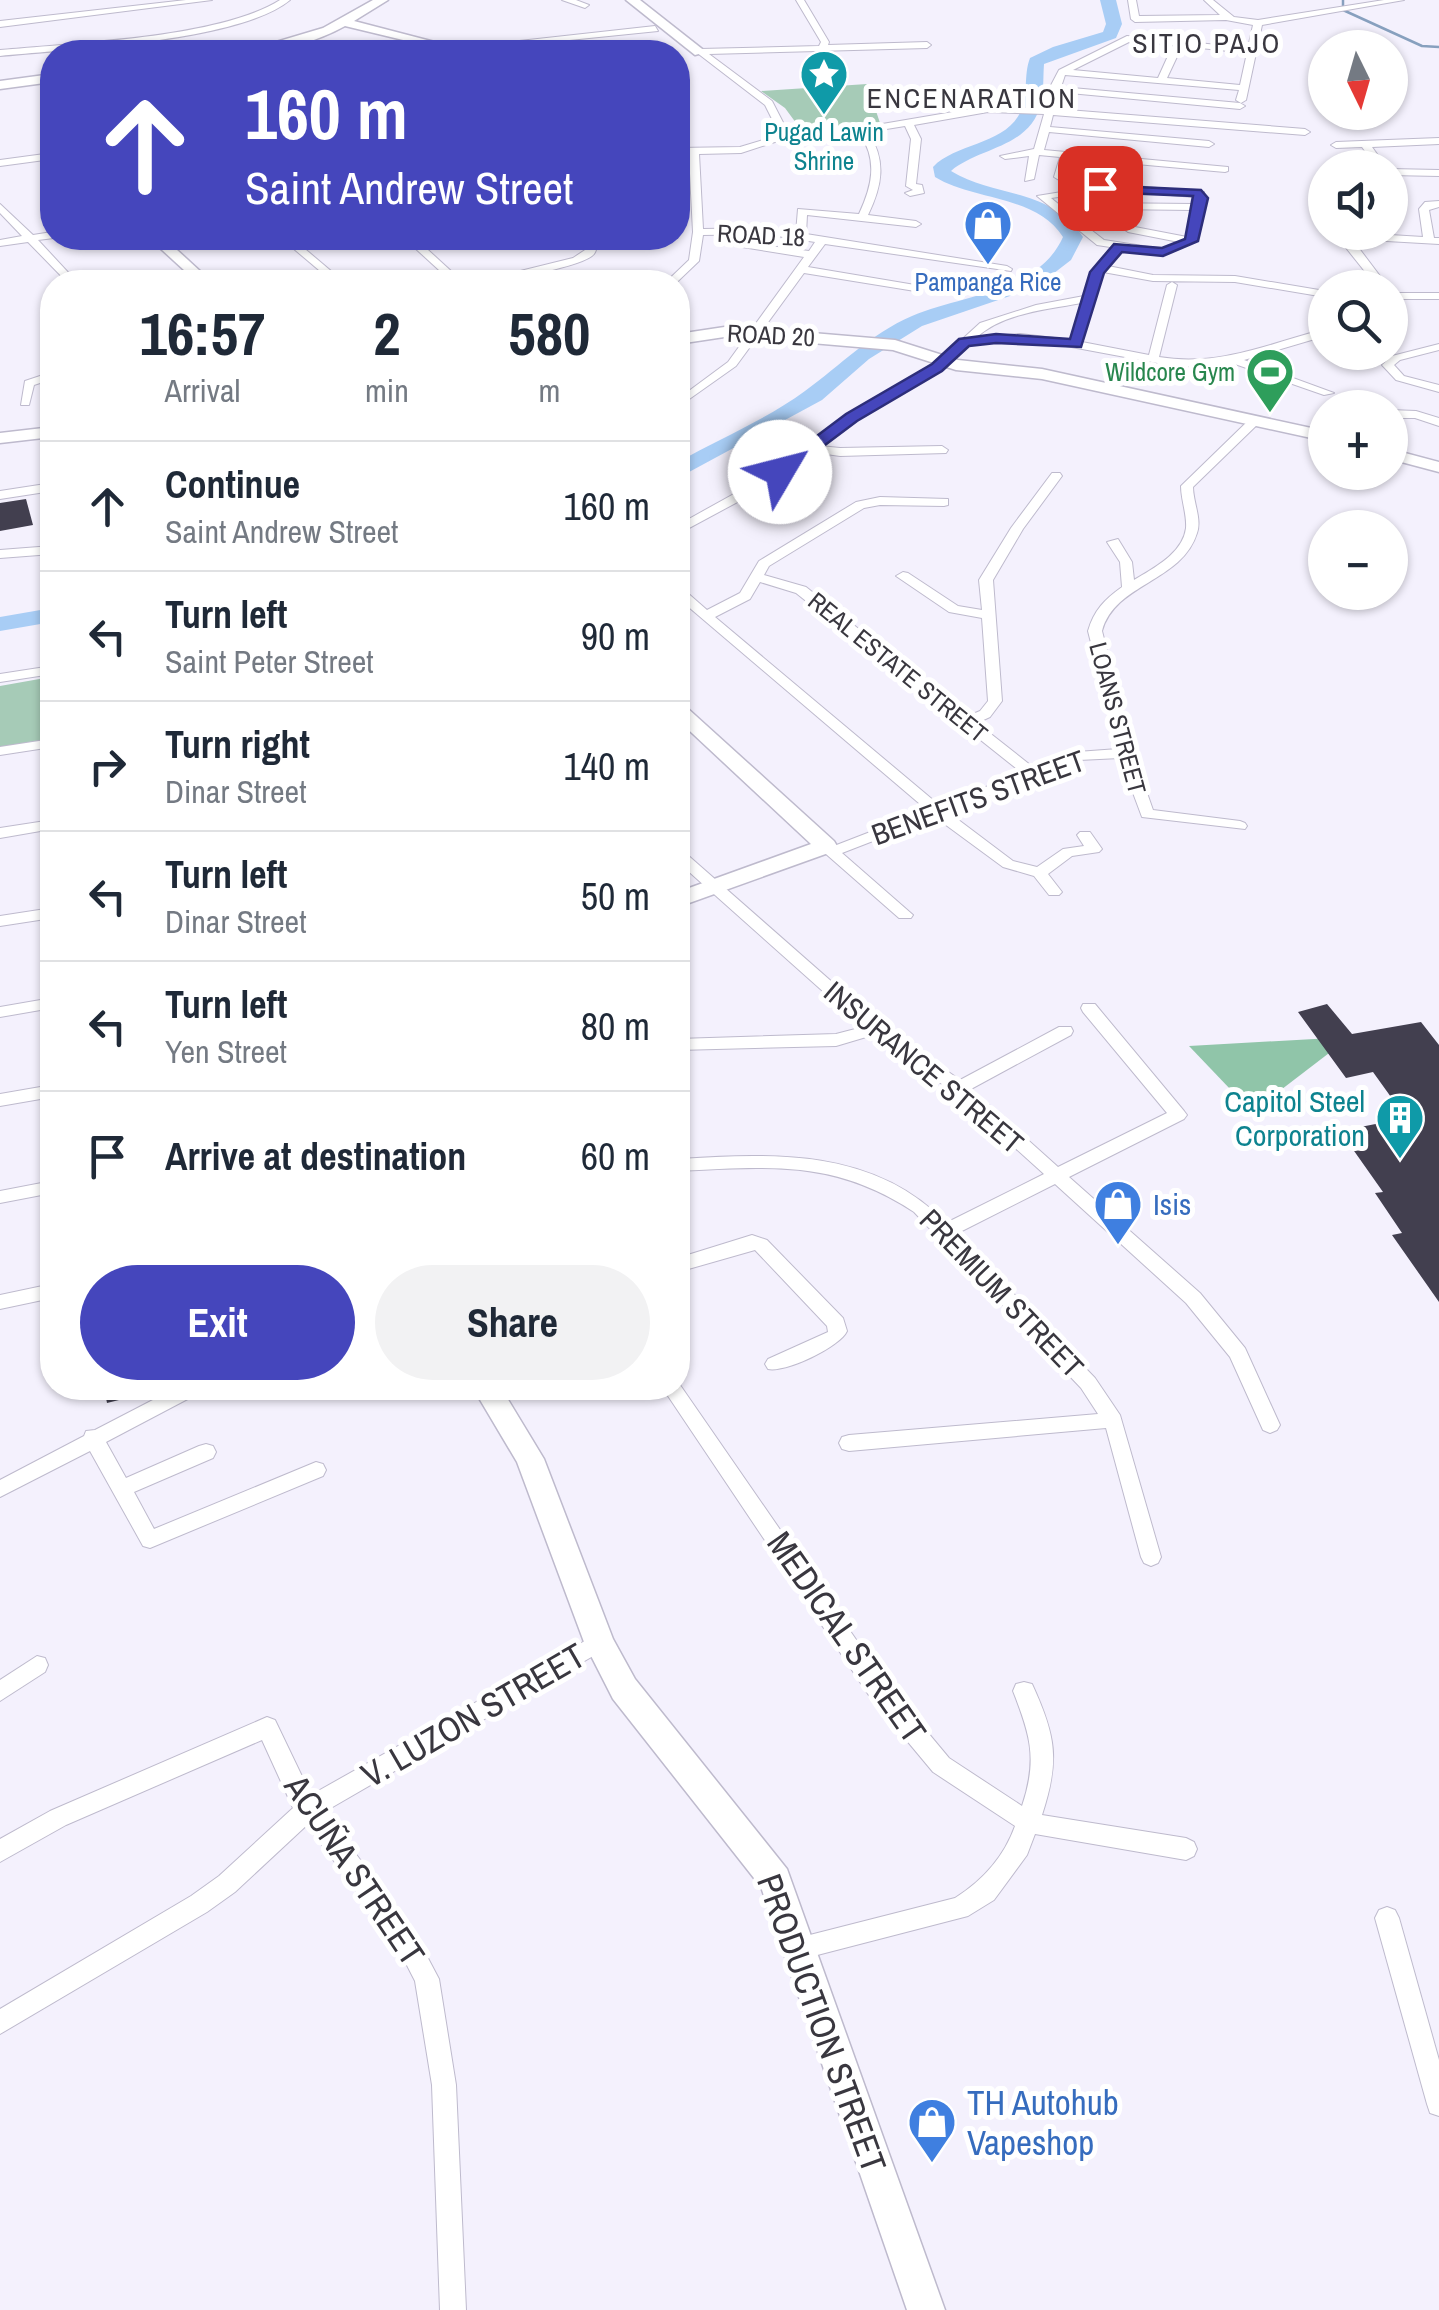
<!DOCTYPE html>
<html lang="en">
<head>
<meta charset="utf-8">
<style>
	:root { --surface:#fff; --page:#f2f2f3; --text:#1f2937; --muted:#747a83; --line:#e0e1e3; --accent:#4546bc }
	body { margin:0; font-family:"Archivo Narrow",sans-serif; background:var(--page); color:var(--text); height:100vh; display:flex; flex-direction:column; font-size:38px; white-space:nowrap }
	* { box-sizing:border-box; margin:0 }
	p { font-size:32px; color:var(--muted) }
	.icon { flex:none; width:55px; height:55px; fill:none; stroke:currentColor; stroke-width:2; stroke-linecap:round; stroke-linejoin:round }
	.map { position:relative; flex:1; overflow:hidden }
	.sheet { position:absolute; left:40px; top:270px; width:650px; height:1130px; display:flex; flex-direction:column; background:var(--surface); border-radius:40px; box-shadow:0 2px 8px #0004 }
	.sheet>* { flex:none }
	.guide { position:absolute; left:40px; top:40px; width:650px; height:210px; border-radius:40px; box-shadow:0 2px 8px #0004; background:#4546bc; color:#fff; overflow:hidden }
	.needle { width:65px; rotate:175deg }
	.buttons { position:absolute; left:1308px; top:30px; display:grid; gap:20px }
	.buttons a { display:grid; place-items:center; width:100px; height:100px; border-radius:50%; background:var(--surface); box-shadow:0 2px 8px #0004; font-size:50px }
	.pin { position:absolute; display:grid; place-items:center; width:85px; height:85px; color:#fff; margin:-42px; border-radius:20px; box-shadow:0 5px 15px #0006 }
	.me { position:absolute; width:110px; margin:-55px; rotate:53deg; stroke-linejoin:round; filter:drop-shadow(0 0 8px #0008) }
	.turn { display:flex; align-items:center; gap:35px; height:210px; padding:0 40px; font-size:45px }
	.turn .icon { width:130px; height:130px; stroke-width:2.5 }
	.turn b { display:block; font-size:70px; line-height:85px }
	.eta { display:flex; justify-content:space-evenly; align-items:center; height:170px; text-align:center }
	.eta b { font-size:60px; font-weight:800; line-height:70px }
	.action { display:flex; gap:20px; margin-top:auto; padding:20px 40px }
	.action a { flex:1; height:115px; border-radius:60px; background:var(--accent); color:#fff; font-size:40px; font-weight:800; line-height:115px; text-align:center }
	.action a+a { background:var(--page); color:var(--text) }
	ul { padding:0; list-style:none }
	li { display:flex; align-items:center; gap:30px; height:130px; padding:0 40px; border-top:2px solid var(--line) }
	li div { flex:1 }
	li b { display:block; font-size:38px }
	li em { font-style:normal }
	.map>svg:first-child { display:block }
	.green { fill:#a6cbb7 }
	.forest { fill:#90c5a9 }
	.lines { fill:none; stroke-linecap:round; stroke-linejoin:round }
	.stream { stroke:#87a0be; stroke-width:2.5 }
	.river { fill:#a8cdf5; fill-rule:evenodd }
	.building { fill:#423f4f }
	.street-casing { stroke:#bebacd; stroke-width:2 }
	.secondary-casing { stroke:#bebacd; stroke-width:3 }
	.street { fill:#fff; fill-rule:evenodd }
	.secondary { fill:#fff; fill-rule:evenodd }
	.route { fill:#4546bc; stroke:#2d2e7a; stroke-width:2.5 }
	.labels { text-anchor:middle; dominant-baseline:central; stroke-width:10; stroke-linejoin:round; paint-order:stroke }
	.far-culture-label { font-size:25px; fill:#0d838f; stroke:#fff }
	.far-street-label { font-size:25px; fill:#39373f; stroke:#fff }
	.far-shop-label { font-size:25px; fill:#366cbe; stroke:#fff }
	.far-leisure-label { font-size:25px; fill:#27864d; stroke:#fff; text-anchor:end }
	.far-neighbourhood-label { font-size:28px; letter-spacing:2.5px; fill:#39373f; stroke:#fff }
	.street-label { font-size:30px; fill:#39373f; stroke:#fff }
	.culture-label { font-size:30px; fill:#0d838f; stroke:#fff; text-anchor:end }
	.shop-label { font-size:30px; fill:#366cbe; stroke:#fff; text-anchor:start }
	.near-street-label { font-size:35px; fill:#39373f; stroke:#fff }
	.near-shop-label { font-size:35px; fill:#366cbe; stroke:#fff; text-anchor:start }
</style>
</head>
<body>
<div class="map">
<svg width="1439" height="2310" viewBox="0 0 1439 2310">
	<rect width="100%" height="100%" fill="#f4f1fd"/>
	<g class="green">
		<polygon points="867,84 880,123 838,131 799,127 785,108 761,91"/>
		<polygon points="45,678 49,741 0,749 0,686"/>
	</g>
	<polygon class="forest" points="1350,1037 1252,1112 1189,1046"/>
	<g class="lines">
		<polyline class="stream" points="1343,0 1343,10 1422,46 1439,47"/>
		<g class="river">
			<path d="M1100,0H1116L1122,24L1116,38L1044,64C1043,77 1044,90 1041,103C1031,148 979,147 951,171C996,198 1051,188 1083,237L1071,260L1036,287L922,326L869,359L822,400L678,478V462C719,439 767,419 805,391C841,365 870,334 912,316C963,294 1038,293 1063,237C1037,195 974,201 935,177L933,167C956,143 1004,145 1020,113C1029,96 1023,76 1030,58L1053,47L1103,32L1106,24Z"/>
			<polygon points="52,608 52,622 0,631 0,617"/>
		</g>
	</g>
	<g class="building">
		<polygon points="26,499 33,525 0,531 0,503"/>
		<polygon points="1327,1004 1352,1034 1421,1022 1439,1045 1439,1302 1392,1235 1402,1233 1375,1193 1383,1192 1340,1131 1406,1118 1373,1072 1346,1078 1298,1012"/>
		<polygon points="104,1388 146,1388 147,1393 107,1403"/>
	</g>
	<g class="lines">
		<g class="street-casing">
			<g id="street">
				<polygon points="186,0 212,0 0,27 0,21"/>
				<path d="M280,0H290C239,42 70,49 0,56V50C74,43 220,38 280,0Z"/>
				<polygon points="562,0 576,0 589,5 585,8"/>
				<path d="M796,0H804L829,42L828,45L927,42L931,45L927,48L709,54L772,101L789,134L847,130L988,106L1045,109L1049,89L1059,70L1127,36L1248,48L1253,25L1226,20L1135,22L1131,19L1128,0H1136L1139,16L1220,15L1204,0H1213L1234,17L1258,20L1384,0H1404L1262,25L1246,100L1241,103L1236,100L1239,90L1065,75L1061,87L1240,103L1245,106L1240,109L1059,92L1055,109L1305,129L1310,132L1305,135L1053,115L1050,127L1209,141L1214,144L1209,147L1049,132L1044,150L1228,167V171L1225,172L1070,158L1065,173L1103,170L1108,173L1103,176L1059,180L1054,177L1060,157L1039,155L1034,179L1025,181L1029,156L1005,159L1000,156L1034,149L1044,114L988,112L914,125L921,139L916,184L922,185L924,193L910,196L905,193L913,190L906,186L911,139L905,126L868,132C887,161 882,186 868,215L916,221L921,224L916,227L807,215L806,234L1007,266L1012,269L1011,271L825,244L808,267L915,285L920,288L915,291L804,273L736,366L678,407V399L728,362L804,257L736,246L732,245V241L809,251L815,242L764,234L703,235L699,261L677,282H666L689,260L693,232L689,154H678V148L740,147L780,135L765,105L696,52L700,49L819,46L821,42ZM1131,41L1173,45L1158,78L1073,70ZM1182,46L1247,53L1240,85L1167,78ZM860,134C878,161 872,186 859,214L798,209L796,233L764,228L703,229L699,154L741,153L778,141Z"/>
				<polygon points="655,26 658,31 460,51 456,48"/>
				<polygon points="1439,138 1439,144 1372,147 1387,168 1377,168 1362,147 1336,148 1331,145 1336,142"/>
				<polygon points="52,153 52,159 0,166 0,160"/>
				<polygon points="1390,169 1439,170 1439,176 1390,175"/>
				<path d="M1111,184L1204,192L1205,207L1202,210L1196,241L1163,255L1097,245L1037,196ZM1111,190L1194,197L1193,204L1097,203L1062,207L1051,198ZM1095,209L1128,232L1179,242L1162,249L1104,240L1068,212ZM1108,209L1192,210L1187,237L1135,227Z"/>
				<polygon points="1439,201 1439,207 1429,210 1434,238 1439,238 1439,244 1352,239 1389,288 1378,288 1343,244 1341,232 1423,237 1419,209 1425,202"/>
				<polygon points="0,204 33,235 52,232 54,238 38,240 77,282 67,282 28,242 0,246 0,240 22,236 0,213"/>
				<polygon points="281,238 292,238 344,282 333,282"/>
				<polygon points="404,238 415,238 463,282 452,282"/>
				<path d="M589,238H599C599,240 596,252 594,254C584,267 494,283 476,282L573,258L585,250Z"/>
				<path d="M1109,256L1114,259L1108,266L1153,275L1235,276L1325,291V297L1235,282L1153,281L1103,272L1082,342L1149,355L1167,285L1172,282L1177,285L1159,357C1219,367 1268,344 1325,329V336L1244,360L1334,393L1324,395L1232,363L1196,367L1168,365L1050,343L991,341L968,346L941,370L855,421L820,446L840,448L942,446L948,450L946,453L840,456L812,452L758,491L678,534V525L750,485L847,415L933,366L980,323L1036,305L1084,296L1092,272ZM1082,303L1072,340L1020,334L977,337C1003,313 1049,309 1082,303Z"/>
				<rect x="1390" y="293" width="49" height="6"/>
				<polygon points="1439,344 1439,350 1400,360 1394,365 1404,376 1439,385 1439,392 1396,380 1382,365 1392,356"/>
				<polygon points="52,372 52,379 34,385 29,405 21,405 25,381"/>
				<polygon points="1390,410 1416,411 1439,418 1439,426 1415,418 1390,418"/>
				<path d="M1251,418L1261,421L1193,487C1193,502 1202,519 1197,533C1182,582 1115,583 1102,631L1133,753L1153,810L1240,821L1245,823L1247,826L1245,829L1142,817L1120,758L1079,760L948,812L1013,861L1037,867L1063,849L1084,846L1077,835L1080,832H1090L1102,849L1099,852L1072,856L1048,874L1062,892L1059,895H1049L1034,876L1003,867L935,817L842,853L913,915L911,918H899L818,847L826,842L834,846L927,810L678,598V588L683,589L707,610L740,593L759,561L856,502L880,497L948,499V505L944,506L880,505L864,508L769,566L764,575L806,587L968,716L980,711L988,701L982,618L949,612L896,576L903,572L908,573L958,606L982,610L979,580L1011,528L1052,473H1060L1062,476L1023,529L993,580L1002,701L990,717L977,723L1034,768L1077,752L1118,749L1088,631C1094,610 1105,599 1122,587L1120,562L1107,542L1118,539L1132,562L1134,580C1154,568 1183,553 1186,528C1187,514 1181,500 1181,486ZM760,582L796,593L1022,773L939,805L715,617L750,599Z"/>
				<polygon points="52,483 52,491 0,499 0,491"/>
				<polygon points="52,546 52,554 0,558 0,550"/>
				<polygon points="52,666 52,674 0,682 0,674"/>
				<polygon points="52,739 52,747 0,755 0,747"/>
				<polygon points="52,820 52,829 0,838 0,828"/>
				<path d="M678,849L683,851L881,1025L960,1080L1059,1027H1071L1073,1031L1071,1035L971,1089L1058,1167L1167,1113L1083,1012L1081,1008L1083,1004H1095L1184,1111L1187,1115L1184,1119L1069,1177L1200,1293L1245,1348L1280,1425L1277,1430L1270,1433L1263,1430L1230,1357L1186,1303L1055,1184L956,1234L1095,1378L1120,1415L1161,1557L1158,1563L1151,1566L1144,1563L1141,1557L1106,1428L849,1451L842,1449L839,1443L842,1437L849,1435L1098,1414L1081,1388L914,1212C834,1159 769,1167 678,1171V1159C774,1153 874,1148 946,1223L1044,1174L953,1092L873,1035L836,1046L678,1050V1039L836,1034L863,1027L678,862Z"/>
				<polygon points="52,908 52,918 0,926 0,916"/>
				<polygon points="52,998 52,1008 0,1017 0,1007"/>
				<polygon points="52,1085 52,1097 0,1106 0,1094"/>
				<polygon points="52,1181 52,1193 0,1203 0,1191"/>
				<path d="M752,1235L767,1240L843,1318L847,1331C840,1347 785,1373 768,1369L765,1364L768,1359L828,1332L827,1326L755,1250L678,1272V1258Z"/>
				<polygon points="52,1284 52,1298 0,1309 0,1295"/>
				<path d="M678,1382L884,1680L949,1758L1022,1806C1038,1759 1030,1734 1013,1691L1016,1684L1024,1682L1032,1684C1056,1736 1060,1760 1042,1815L1186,1838L1194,1842L1197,1849L1194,1856L1186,1860L1035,1834L1027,1855L994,1900L968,1916L798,1960L790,1957L786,1949L790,1941L798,1938L955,1898C982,1881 1004,1857 1015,1826L933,1772L868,1694L666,1393L664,1388H678Z"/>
				<polygon points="176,1388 202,1388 199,1393 106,1442 126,1478 199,1446 206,1444 213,1446 216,1452 213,1458 134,1492 154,1529 316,1462 323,1464 326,1470 323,1476 150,1548 143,1546 90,1451 0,1497 0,1480 84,1436 86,1431 95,1430"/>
				<polygon points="599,1633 607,1636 610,1642 607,1648 324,1812 412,1928 439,1979 456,2085 466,2310 440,2310 432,2085 415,1981 396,1944 307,1825 235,1892 207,1912 0,2034 0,2009 191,1896 219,1876 293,1808 262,1740 66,1825 0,1862 0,1839 50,1811 267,1717 275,1720 311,1795"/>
				<polygon points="37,1656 45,1658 48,1665 45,1672 0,1701 0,1680"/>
				<polygon points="1387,1907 1395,1910 1399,1918 1439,2060 1439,2116 1430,2113 1427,2104 1375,1918 1379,1910"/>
			</g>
		</g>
		<g class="secondary-casing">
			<g id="secondary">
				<path d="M373,0H388L354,21L473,52H453L345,26C317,42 273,54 242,52L323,28Z"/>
				<polygon points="626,0 640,0 706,52 695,55"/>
				<polygon points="52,74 52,82 0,89 0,81"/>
				<polygon points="149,238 164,238 212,282 197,282"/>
				<polygon points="731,326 895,340 958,360 1042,369 1325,431 1325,441 1042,379 956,370 893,350 731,336 678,344 678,334"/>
				<polygon points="52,427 52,437 0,443 0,433"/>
				<polygon points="1390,449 1439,462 1439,472 1390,459"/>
				<polygon points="678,704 685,706 834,841 837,846 834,851 678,907 678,892 811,844 678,720"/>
				<polygon points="473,1388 501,1388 544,1459 613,1639 635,1679 787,1869 945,2310 907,2310 761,1887 613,1699 584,1642 517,1462"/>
			</g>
		</g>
		<use href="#street" class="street"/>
		<use href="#secondary" class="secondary"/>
	</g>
	<polygon class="route" points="1095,185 1201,190 1208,198 1198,241 1163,256 1122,252 1104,273 1081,347 996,343 969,346 942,371 857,421 785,475 774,475 774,468 846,414 932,364 959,339 996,334 1070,339 1090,272 1114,244 1162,248 1185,239 1193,196 1100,192 1093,188"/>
	<defs>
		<g id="sight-pin" transform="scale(2.5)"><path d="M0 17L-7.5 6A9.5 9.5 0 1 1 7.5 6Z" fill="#0f9aa8" stroke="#fff"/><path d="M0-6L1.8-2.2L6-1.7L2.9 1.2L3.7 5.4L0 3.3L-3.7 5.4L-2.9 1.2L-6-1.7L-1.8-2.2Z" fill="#fff"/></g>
		<g id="shop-pin" transform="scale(2.5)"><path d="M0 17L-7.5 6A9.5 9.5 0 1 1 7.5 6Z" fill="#3f7fe0" stroke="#fff"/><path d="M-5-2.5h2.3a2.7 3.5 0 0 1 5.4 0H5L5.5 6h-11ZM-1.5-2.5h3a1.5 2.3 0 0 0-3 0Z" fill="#fff"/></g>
		<g id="stadium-pin" transform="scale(2.5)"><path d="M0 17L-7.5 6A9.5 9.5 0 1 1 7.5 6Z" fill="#2e9e5b" stroke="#fff"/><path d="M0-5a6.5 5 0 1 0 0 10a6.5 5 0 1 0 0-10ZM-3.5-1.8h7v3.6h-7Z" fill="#fff"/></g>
		<g id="building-pin" transform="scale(2.5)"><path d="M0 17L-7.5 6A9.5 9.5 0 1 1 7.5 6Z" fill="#0f9aa8" stroke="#fff"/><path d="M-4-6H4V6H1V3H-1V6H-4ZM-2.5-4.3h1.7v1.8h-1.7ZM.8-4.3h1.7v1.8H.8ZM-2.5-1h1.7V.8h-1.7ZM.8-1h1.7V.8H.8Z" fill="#fff"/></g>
	</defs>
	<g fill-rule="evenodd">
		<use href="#sight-pin" x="824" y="74"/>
		<use href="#shop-pin" x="988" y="224"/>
		<use href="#stadium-pin" x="1270" y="372"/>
		<use href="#building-pin" x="1400" y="1118"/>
		<use href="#shop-pin" x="1118" y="1204"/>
		<use href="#shop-pin" x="932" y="2122"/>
	</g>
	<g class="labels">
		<g class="far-culture-label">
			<text x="824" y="132">Pugad Lawin<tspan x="824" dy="29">Shrine</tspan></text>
		</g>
		<g class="far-street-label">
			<text transform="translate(761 235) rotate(3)">ROAD 18</text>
			<text transform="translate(771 335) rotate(3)">ROAD 20</text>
			<text transform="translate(898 667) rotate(39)">REAL ESTATE STREET</text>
			<text transform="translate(1118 718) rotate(75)">LOANS STREET</text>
		</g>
		<g class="far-shop-label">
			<text x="988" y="282">Pampanga Rice</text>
		</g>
		<g class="far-leisure-label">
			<text x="1235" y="372">Wildcore Gym</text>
		</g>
		<g class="far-neighbourhood-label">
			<text x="1207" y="43">SITIO PAJO</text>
			<text x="972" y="98">ENCENARATION</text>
		</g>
		<g class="street-label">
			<text transform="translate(978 797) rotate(-20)">BENEFITS STREET</text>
			<text transform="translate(924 1067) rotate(40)">INSURANCE STREET</text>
			<text transform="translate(1002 1293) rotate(46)">PREMIUM STREET</text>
		</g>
		<g class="culture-label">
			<text x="1365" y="1101">Capitol Steel<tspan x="1365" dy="34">Corporation</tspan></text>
		</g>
		<g class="shop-label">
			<text x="1153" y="1204">Isis</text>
		</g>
		<g class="near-street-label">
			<text transform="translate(847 1637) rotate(55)">MEDICAL STREET</text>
			<text transform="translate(473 1715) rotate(-30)">V. LUZON STREET</text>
			<text transform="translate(355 1870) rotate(56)">ACUÑA STREET</text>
			<text transform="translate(822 2023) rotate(70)">PRODUCTION STREET</text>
		</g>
		<g class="near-shop-label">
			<text x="967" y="2102">TH Autohub<tspan x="967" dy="40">Vapeshop</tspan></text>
		</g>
	</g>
</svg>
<div class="buttons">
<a><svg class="needle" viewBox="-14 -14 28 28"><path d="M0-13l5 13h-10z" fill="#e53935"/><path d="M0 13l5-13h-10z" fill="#747a83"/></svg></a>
<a><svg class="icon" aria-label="sound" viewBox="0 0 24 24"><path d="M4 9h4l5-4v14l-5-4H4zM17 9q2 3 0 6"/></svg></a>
<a><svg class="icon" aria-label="search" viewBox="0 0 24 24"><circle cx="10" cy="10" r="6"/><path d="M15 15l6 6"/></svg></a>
<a>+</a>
<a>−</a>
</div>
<div class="pin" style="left:1100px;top:188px;background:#d93025"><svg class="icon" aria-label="arrive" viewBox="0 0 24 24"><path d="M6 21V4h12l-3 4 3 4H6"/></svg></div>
<svg class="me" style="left:780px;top:472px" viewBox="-20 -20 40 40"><circle r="19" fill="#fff"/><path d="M0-13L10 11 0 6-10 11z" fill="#4546bc"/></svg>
<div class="guide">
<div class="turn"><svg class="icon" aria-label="ahead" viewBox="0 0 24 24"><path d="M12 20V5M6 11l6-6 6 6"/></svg><div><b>160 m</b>Saint Andrew Street</div></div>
</div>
<section class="sheet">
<div class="eta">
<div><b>16:57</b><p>Arrival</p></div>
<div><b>2</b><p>min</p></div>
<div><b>580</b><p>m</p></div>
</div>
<ul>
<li><svg class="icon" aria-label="ahead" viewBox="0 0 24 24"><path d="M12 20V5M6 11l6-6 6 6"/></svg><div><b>Continue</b><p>Saint Andrew Street</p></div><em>160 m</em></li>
<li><svg class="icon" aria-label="left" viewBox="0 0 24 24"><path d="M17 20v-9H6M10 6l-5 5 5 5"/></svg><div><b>Turn left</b><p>Saint Peter Street</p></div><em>90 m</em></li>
<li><svg class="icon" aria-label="right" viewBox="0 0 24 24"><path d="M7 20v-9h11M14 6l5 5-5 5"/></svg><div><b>Turn right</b><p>Dinar Street</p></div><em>140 m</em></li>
<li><svg class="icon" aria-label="left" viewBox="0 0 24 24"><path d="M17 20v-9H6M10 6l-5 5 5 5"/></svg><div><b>Turn left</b><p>Dinar Street</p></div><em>50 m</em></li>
<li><svg class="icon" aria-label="left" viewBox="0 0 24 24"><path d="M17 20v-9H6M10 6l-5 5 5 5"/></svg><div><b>Turn left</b><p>Yen Street</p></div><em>80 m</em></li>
<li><svg class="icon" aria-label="arrive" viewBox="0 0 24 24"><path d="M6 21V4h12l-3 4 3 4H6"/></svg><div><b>Arrive at destination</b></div><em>60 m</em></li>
</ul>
<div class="action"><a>Exit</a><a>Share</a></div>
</section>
</div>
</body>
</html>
